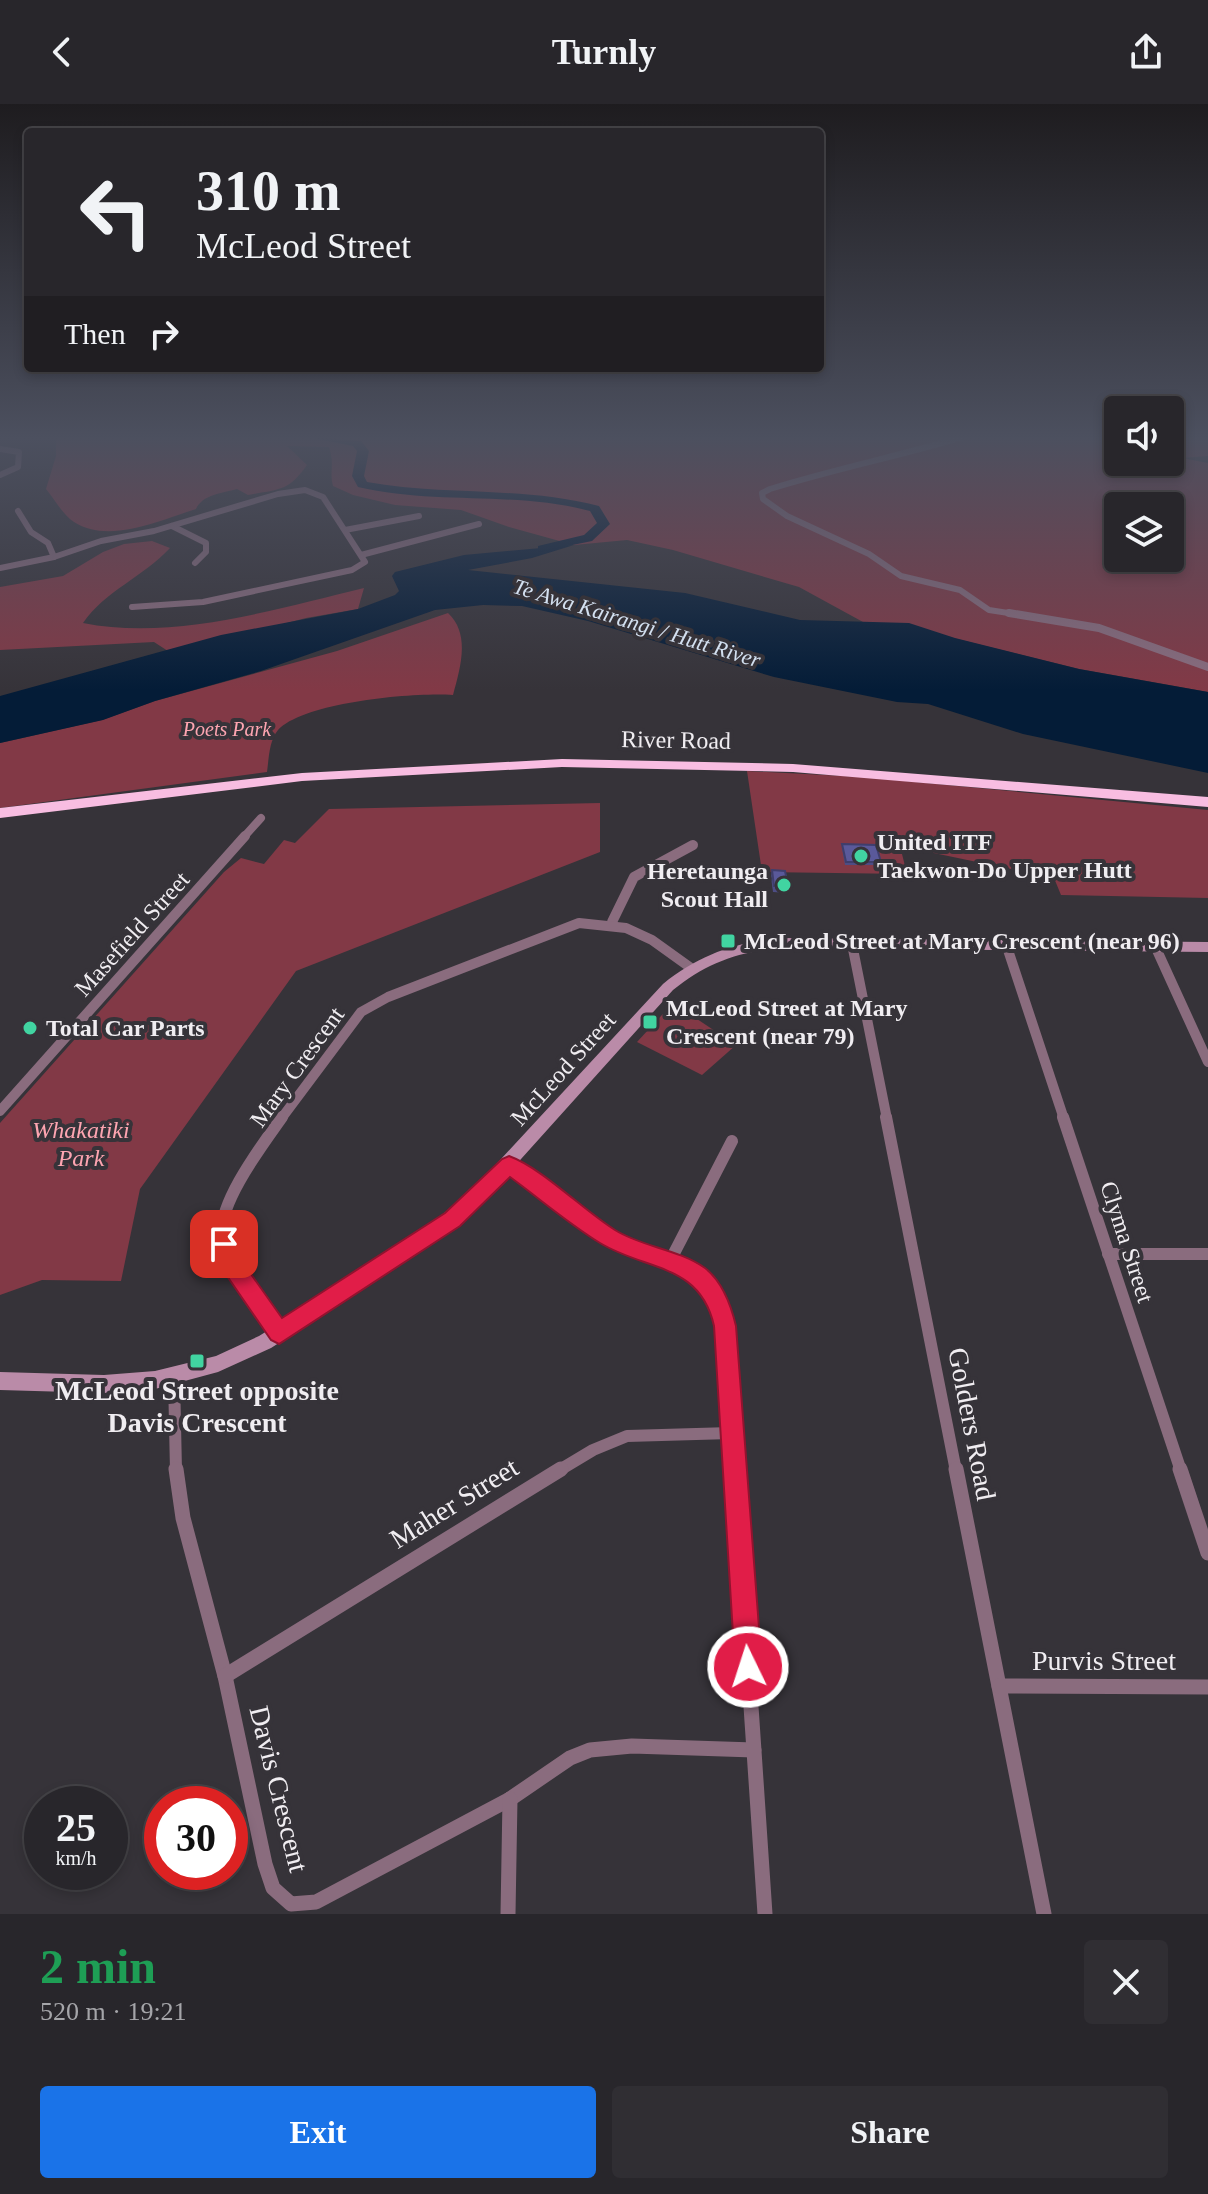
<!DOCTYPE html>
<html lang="en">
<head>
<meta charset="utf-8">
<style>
	:root { --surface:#28262b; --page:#302e33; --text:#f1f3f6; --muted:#a5a5a9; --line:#444347; --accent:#1a73e8 }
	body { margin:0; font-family:"Times New Roman",serif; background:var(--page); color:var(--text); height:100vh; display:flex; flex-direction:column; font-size:30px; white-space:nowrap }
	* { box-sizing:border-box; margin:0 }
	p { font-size:26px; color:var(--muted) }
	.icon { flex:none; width:44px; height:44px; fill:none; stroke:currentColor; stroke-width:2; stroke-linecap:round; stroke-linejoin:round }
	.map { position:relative; height:1810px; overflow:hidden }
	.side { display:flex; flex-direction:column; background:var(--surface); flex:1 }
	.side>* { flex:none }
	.top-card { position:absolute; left:24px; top:24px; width:800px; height:244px; border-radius:8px; box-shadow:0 4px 12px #0003,0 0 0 2px var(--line); background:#28262b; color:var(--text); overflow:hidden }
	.fabs { position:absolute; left:1104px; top:292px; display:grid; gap:16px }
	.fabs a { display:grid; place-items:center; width:80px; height:80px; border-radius:8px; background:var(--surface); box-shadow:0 4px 12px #0003,0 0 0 2px var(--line); font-size:40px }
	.speed { position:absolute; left:24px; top:1682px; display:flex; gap:16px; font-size:40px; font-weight:700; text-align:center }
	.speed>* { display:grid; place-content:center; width:104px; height:104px; border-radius:50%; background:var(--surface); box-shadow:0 4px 12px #0003,0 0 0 2px var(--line); line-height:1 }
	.speed small { font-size:20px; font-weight:400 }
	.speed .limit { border:12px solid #d22; background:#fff; color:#111 }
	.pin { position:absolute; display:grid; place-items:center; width:68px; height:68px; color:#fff; margin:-34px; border-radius:16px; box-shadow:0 4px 12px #0006 }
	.me { position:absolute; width:88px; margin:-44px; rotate:356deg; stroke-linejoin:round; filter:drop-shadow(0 0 6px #0008) }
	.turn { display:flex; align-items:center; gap:28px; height:168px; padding:0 40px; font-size:36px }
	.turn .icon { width:104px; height:104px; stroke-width:2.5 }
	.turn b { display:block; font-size:56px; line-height:68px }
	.then { display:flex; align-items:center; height:76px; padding:0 40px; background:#0003; gap:16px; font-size:30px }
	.round { display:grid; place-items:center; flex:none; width:84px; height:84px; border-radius:8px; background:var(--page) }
	.overview { display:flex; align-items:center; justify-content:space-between; height:136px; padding:0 40px }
	h1 { font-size:48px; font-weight:800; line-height:60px; color:#1e9e55 }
	.button { display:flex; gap:16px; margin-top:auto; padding:16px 40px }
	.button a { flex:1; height:92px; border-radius:8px; background:var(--accent); color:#fff; font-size:32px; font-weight:800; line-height:92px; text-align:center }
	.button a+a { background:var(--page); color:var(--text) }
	header { display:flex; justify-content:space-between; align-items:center; height:104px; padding:0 40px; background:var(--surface); font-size:36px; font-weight:800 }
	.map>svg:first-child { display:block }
	.green { fill:#823946; fill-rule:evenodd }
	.water { fill:#041c37 }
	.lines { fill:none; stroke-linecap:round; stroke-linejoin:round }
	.river { fill:#041c37; fill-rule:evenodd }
	.street-far4 { stroke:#8a6c7e; stroke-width:6 }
	.street-far3 { stroke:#8a6c7e; stroke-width:8 }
	.street-far2 { stroke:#8a6c7e; stroke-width:10 }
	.street-far1 { stroke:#8a6c7e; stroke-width:12 }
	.street { stroke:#8a6c7e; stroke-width:15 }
	.secondary { fill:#ba8ba8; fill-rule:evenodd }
	.highway { fill:#f8bde1; fill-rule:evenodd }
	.wall { fill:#4d4d84 }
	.building { fill:#5a599a; stroke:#3f3e6c; stroke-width:2 }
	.route { fill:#e11d48; stroke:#92132f; stroke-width:2 }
	.poi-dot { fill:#41d4a1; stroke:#363339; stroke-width:3 }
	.labels { text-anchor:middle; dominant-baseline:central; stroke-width:8; stroke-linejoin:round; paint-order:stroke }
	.far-park-label { font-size:20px; font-style:italic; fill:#fea5b1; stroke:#363339 }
	.far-water-label { font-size:22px; font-style:italic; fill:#d3e0f0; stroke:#363339 }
	.street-label { font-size:24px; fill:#f0edf1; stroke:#363339 }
	.poi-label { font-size:24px; font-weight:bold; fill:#f0edf1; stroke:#363339; text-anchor:start }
	.park-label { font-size:24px; font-style:italic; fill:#fea5b1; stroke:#363339 }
	.near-poi-label { font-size:28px; font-weight:bold; fill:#f0edf1; stroke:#363339 }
	.near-street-label { font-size:28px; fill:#f0edf1; stroke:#363339 }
</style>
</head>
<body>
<header><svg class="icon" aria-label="back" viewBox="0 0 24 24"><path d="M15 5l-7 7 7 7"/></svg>Turnly<svg class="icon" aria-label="share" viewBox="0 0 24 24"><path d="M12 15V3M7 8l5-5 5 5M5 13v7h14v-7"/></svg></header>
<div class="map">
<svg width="1208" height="1810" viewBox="0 0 1208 1810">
	<rect width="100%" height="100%" fill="#363339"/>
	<g class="green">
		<path d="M56,333H1118V358H1170V333H1208V352L1182,354L1208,359V588L1079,565L916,525L863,518L799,483L673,446L627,436L574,441L509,423L461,406L395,401L353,391L333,382C329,367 335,361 329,343L287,342L307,361C288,388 279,385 248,391L237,385C223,389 203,390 196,405C163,415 109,441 74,418C63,411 55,396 46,385L56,352ZM1118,402H1170V454H1118Z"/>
		<path d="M152,437L170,444C143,473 105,487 83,519C173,537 276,505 364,484L358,505L306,514L171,549L154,538L0,546V483L63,472L103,448L124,440Z"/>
		<path d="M448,509C471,530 460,565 453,591C415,588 304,598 278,626C269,637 269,654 267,668L0,704V639L102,616L155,597L337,547Z"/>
		<polygon points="747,667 863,673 1208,706 1208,794 1061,791 1054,774 900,742 907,770 762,768"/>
		<polygon points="600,699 600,748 296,867 140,1085 121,1177 42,1176 0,1191 0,1019 224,768 241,754 264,760 284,736 295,739 329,705"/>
		<polygon points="673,899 736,941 702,971 637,938"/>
	</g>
	<polygon class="water" points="574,441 532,454 468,466 685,489 800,516 909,519 955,534 1079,565 1208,588 1208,669 1023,630 928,600 897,598 774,573 588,517 522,502 483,501 435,506 261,567 155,597 103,616 0,639 0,592 221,531 358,505 395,491 399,487 392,472 395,468 464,451"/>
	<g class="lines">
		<path class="river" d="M309,333L361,337L369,347L364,372L367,378C444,392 522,382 599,402L610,420L592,437L538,448V442L584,431L597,419L590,407C514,387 435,401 358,383L352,372L357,347L353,342Z"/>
		<g class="street-far4">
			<path d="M963,333C899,352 834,365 770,385L762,389L763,395L787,412L869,450L901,472L960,486L989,506L1021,511"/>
			<polyline points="0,345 19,348 18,363 0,371"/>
			<polyline points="18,407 31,428 48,439 54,453"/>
			<polyline points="172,422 206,439 206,448 195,459"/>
			<polyline points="345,426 419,412"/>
			<polyline points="361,451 479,420"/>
			<polyline points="0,464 54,453 101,437 154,427 278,390 305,386 323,393 365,458 352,466 203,498 132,503"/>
		</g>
		<g class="street-far3">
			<polyline points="1009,509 1099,524 1208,563"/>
			<polyline points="243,734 261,714"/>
		</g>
		<g class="street-far2">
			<polyline points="612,818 634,773 693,741"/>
			<polyline points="852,840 887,1015"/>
			<polyline points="1006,840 1064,1015"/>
			<polyline points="1155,842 1208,958"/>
			<polyline points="0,1007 245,732"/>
			<polyline points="281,1015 361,908 388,893 579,819 626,824 652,836 691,864"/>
		</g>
		<g class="street-far1">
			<polyline points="886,1013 956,1367"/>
			<polyline points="1063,1013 1181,1367"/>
			<path d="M509,1061C541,1086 573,1114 609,1134C664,1164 702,1152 725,1222L735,1367"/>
			<polyline points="1108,1150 1208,1150"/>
			<polyline points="670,1157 732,1037"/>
			<path d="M279,1229C258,1200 228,1170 222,1133C217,1100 263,1040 282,1013"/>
			<polyline points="174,1273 176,1367"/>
			<polyline points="558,1367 593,1346 627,1332 731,1329"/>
		</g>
		<g class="street">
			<polyline points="176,1365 183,1414 225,1572 265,1760 273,1784 291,1800 316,1798 510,1695 570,1654 590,1646 632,1642 754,1646"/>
			<polyline points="735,1365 765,1810"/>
			<polyline points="956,1365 1044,1810"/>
			<polyline points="1180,1365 1208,1449"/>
			<polyline points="225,1572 561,1365"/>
			<polyline points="999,1582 1208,1583"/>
			<polyline points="508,1810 510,1695"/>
		</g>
		<path class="secondary" d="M782,834L1208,838V848L782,844C739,847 706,859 673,886L477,1104L373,1179L271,1244L218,1268L155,1285L104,1289L0,1286V1268L104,1271L155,1267L216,1252L259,1232L361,1169L465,1094L663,880C699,851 736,838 782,834Z"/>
		<polygon class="highway" points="562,655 793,660 1208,693 1208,703 793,668 562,663 302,677 0,714 0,704 302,669"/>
	</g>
	<g class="wall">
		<polygon points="842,740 881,758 880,761 845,761 842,744"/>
		<polygon points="772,766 788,782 787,789 773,788 771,773"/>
	</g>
	<g class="building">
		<polygon points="842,740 876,741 881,758 846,758"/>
		<polygon points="772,766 785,767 788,782 774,782"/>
	</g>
	<linearGradient id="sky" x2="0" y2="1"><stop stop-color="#1e1c1f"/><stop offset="0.57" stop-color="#4c505f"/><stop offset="1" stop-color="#4c505f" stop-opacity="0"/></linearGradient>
	<rect width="1208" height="586" fill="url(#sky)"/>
	<path class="route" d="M509,1052C542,1064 583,1106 615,1126C642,1143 678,1145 705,1164C723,1178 731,1201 736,1222L762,1563L758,1573L748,1577L739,1573L735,1563L714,1222C700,1159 646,1167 600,1139C569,1120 540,1095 510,1073L460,1122L279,1240L271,1236L225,1169L213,1140L216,1133L224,1130L231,1133L241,1156L282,1214L445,1109L502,1055Z"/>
	<g class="poi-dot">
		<circle cx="861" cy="752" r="8"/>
		<circle cx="784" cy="781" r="8"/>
		<rect x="720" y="829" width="16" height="16" rx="4"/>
		<rect x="642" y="910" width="16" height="16" rx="4"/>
		<circle cx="30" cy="924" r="8"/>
		<rect x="189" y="1249" width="16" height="16" rx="4"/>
	</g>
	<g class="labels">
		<g class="far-park-label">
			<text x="227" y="625">Poets Park</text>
		</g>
		<g class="far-water-label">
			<text transform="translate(637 519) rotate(17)">Te Awa Kairangi / Hutt River</text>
		</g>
		<g class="street-label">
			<text transform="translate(676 636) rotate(1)">River Road</text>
			<text transform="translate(132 830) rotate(-48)">Masefield Street</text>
			<text transform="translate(297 963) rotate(-54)">Mary Crescent</text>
			<text transform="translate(563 965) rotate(-48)">McLeod Street</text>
			<text transform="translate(1127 1138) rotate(72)">Clyma Street</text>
		</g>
		<g class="poi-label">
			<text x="877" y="738">United ITF<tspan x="877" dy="28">Taekwon-Do Upper Hutt</tspan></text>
			<text x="768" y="767" text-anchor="end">Heretaunga<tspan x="768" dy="28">Scout Hall</tspan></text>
			<text x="744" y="837">McLeod Street at Mary Crescent (near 96)</text>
			<text x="666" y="904">McLeod Street at Mary<tspan x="666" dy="28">Crescent (near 79)</tspan></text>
			<text x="46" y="924">Total Car Parts</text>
		</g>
		<g class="park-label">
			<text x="81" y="1026">Whakatiki<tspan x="81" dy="28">Park</tspan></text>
		</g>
		<g class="near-poi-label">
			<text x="197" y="1286">McLeod Street opposite<tspan x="197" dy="32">Davis Crescent</tspan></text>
		</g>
		<g class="near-street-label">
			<text transform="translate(972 1320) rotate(79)">Golders Road</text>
			<text transform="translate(454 1399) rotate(-32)">Maher Street</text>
			<text x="1104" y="1556">Purvis Street</text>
			<text transform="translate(279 1685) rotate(76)">Davis Crescent</text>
		</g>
	</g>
</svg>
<div class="fabs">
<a><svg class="icon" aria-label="sound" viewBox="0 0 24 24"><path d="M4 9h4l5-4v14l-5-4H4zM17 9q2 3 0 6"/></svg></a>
<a><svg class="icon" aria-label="layers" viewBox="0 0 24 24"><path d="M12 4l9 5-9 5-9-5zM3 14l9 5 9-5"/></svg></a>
</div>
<div class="speed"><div>25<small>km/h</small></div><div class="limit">30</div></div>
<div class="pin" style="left:224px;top:1140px;background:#d93025"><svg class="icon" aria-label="arrive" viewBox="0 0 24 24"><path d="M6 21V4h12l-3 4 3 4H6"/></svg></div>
<svg class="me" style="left:748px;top:1563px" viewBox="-20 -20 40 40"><circle r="17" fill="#e11d48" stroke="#fff" stroke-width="3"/><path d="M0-11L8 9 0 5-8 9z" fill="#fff"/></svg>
<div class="top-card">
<div class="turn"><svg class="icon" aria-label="left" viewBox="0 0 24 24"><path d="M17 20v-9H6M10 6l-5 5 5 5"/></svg><div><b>310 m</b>McLeod Street</div></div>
<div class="then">Then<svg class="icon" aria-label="right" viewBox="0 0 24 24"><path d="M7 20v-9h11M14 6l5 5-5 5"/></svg></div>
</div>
</div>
<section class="side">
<div class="overview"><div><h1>2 min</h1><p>520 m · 19:21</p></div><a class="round"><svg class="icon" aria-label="close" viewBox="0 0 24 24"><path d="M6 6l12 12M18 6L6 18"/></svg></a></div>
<div class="button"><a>Exit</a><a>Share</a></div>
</section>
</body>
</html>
